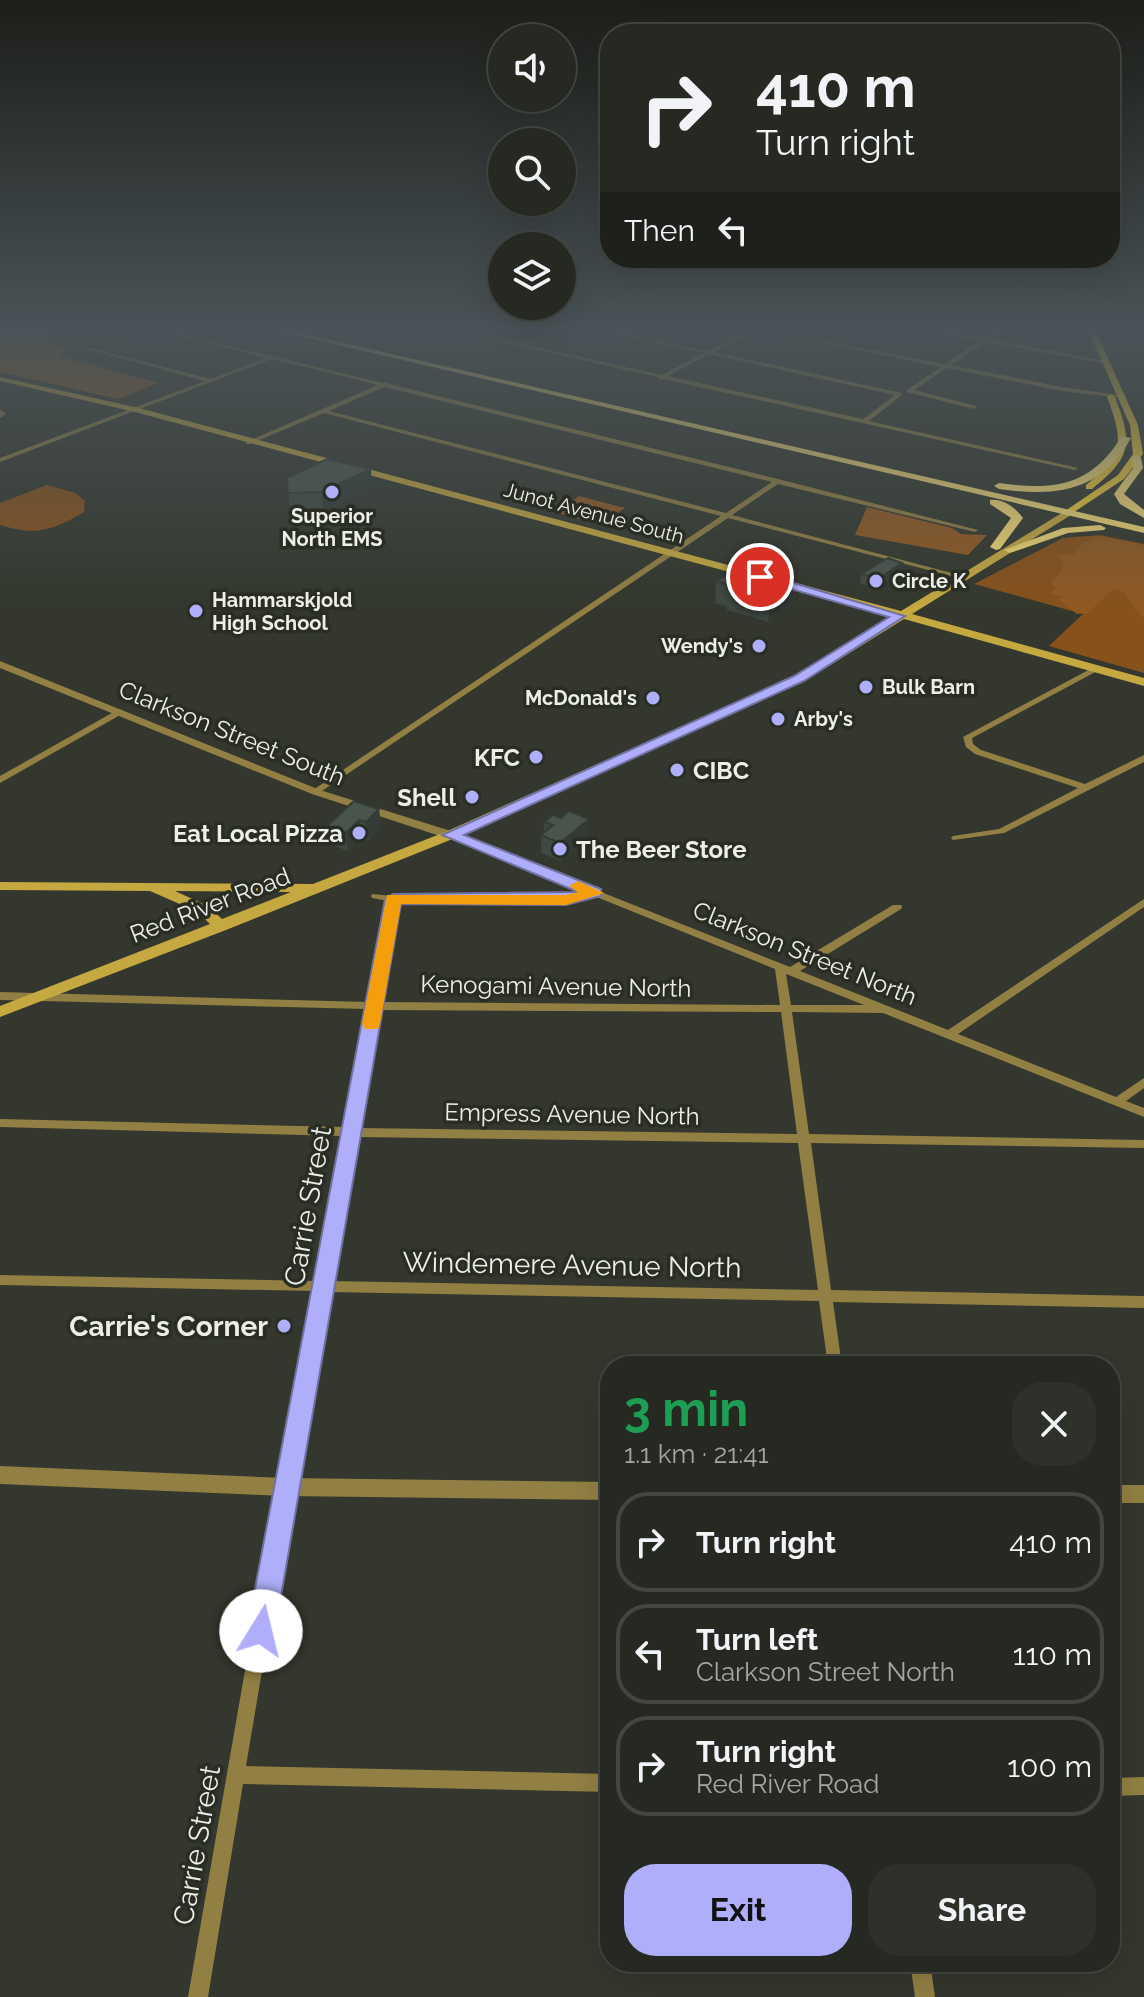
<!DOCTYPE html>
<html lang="en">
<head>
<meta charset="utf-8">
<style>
	:root { --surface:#262922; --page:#2e312a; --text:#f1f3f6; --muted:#a4a6a5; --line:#424540; --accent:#aeaefa }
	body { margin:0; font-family:Raleway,sans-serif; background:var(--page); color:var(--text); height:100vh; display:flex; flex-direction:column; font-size:30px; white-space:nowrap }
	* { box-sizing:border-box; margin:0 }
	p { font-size:26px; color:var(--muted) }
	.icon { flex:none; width:44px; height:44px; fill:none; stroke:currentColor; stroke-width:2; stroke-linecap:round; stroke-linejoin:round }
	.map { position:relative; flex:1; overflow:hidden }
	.side { position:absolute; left:600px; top:1356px; width:520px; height:616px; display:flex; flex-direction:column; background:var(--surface); border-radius:32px; box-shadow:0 8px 32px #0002,0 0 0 2px var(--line) }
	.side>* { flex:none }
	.guide { position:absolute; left:600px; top:24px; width:520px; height:244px; border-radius:32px; box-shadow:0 8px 32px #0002,0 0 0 2px var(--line); background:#262922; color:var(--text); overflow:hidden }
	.tools { position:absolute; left:488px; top:24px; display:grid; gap:16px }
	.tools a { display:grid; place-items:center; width:88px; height:88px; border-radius:50%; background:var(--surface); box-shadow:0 8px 32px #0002,0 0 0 2px var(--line); font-size:40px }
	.pin { position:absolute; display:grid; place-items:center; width:68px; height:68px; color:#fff; margin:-34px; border:4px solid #fff; border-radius:50%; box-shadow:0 2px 8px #0007 }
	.me { position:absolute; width:88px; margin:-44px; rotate:9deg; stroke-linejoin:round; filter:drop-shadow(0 0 6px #0008) }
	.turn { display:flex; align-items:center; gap:28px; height:168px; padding:0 24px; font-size:36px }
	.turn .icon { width:104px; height:104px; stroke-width:2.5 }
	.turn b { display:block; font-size:56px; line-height:68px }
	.then { display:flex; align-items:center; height:76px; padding:0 24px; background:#0003; gap:16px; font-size:30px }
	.round { display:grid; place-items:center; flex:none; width:84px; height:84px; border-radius:32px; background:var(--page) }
	.headline { display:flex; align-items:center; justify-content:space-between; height:136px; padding:0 24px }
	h1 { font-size:48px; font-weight:700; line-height:60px; color:#1e9e55 }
	.button { display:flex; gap:16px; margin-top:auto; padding:16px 24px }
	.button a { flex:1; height:92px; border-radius:32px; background:var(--accent); color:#111; font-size:32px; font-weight:700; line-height:92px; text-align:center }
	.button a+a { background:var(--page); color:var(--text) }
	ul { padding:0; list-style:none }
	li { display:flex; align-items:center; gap:24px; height:100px; margin:0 16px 12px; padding:0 8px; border:4px solid var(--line); border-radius:32px }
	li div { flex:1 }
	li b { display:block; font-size:30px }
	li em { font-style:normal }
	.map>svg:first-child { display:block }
	.green { fill:#87511a }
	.forest { fill:#905922 }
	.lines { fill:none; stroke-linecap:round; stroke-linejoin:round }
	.minor { fill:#917f43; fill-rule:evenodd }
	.tertiary { fill:#917f43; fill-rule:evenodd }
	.secondary { fill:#c5a840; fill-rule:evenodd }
	.primary { fill:#edc837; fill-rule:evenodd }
	.trunk { fill:#f2d874; fill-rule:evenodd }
	.wall { fill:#3f4842 }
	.shaded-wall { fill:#333b36 }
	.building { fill:#49544d; stroke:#333b36; stroke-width:2 }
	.route { fill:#aeaefa; stroke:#7171a2; stroke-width:2 }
	.slow { fill:#f59e0b }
	.poi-dot { fill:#aeaefa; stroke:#292d23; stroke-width:3 }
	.labels { text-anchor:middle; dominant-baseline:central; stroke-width:7; stroke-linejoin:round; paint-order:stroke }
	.far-street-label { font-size:20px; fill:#ecefe8; stroke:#292d23 }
	.far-poi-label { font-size:20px; font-weight:bold; fill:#ecefe8; stroke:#292d23; text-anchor:start }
	.street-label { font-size:24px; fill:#ecefe8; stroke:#292d23 }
	.poi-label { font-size:24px; font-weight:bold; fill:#ecefe8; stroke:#292d23; text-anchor:end }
	.near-street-label { font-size:28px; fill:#ecefe8; stroke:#292d23 }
	.near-poi-label { font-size:28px; font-weight:bold; fill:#ecefe8; stroke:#292d23; text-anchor:end }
</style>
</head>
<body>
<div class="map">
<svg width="1144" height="1997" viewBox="0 0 1144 1997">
	<rect width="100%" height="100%" fill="#33372d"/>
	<g class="green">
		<path d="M47,330H139C103,342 79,352 42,340Z"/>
		<path d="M47,485L75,493L85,501L84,512C52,531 35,536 0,525V503Z"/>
		<polygon points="1100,535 1144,544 1144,673 1049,646 1083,614 974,584 1063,538"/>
	</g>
	<g class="forest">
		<polygon points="0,330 47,330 42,340 67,348 60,356 158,383 118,399 0,372"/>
		<polygon points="579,496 625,508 599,525 555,512"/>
		<polygon points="867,507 952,528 961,534 987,535 968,555 855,535"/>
		<polygon points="1097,536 1144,545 1144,619 1123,592 1113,589 1088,613 1077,614 1058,599 1064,597 1050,593 1056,588 1050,583 1062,571 1064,563 1056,555 1073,555 1084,542"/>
	</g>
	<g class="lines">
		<g class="minor">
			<path d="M157,330H164L383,383L386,382L389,384L778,479L978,530L975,532L778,484L732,515L963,576L959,578L728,518L316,795L311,792L313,790L721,516L324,413L250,444H246V442L378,385L272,359L0,462V458L205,381L82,348V346L211,379L266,358ZM384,387L772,482L726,513L329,411Z"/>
			<path d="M448,330H456L521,344L554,330H559L527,345L662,375L704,353L604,332L602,330H609L708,351L749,330H754L714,352L902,393V395L869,421L1078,468L1075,470L663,379L660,380L658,377ZM709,354L895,395L863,419L668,376Z"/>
			<polygon points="759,330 767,330 945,364 980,341 929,332 927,330 984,338 997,330 1002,330 990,339 1110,362 1107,364 986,342 951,365 1062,387 1126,396 1123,398 1062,391 947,368 914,390 976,406 977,407 974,409 907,392 907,390 941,367"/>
			<polygon points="0,409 6,414 0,418"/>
			<polygon points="1094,667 1097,667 1101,669 972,738 973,744 981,750 1085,784 1144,755 1144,762 1004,833 953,840 951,838 953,836 999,829 1078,788 975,754 966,747 963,737"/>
			<polygon points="119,709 122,710 122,714 0,783 0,776"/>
			<path d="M450,832L790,967L893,905H901L902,907L901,909L800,971L948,1030L1144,899V907L958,1034L1116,1097L1144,1078V1088L1126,1101L1144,1108V1117L883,1013L792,1012L809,1134L1144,1140V1148L811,1143L831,1290L1144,1296V1308L833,1302L842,1366H828L819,1301L328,1292L293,1487L246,1766L610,1774V1792L243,1784L208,1997H188L277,1487L314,1291L0,1285V1275L316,1281L343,1136L0,1127V1119L345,1127L367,1009L0,1000V992L369,1002L388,901L372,898L371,896L372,894L393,896L566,897L584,893L447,837L445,835L447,833ZM594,896L775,969L780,1005L380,1002L398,902L566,903ZM786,974L864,1005H791ZM378,1010L781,1012L797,1134L357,1128ZM355,1137L798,1143L818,1290L330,1281Z"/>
			<polygon points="1144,1777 1144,1795 1110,1796 1110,1778"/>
			<polygon points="910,1962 930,1962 935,1997 915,1997"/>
		</g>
		<g class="tertiary">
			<polygon points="0,661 320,790 454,832 456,835 454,838 446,838 312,794 0,668"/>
			<polygon points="0,1466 285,1478 610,1482 610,1500 285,1496 0,1484"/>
			<rect x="1110" y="1485" width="34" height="18"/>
		</g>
		<path class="secondary" d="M0,377L139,408L901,611L1065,511H1071V515L912,614L1144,678V686L904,619L803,682L455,838L226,930L0,1017V1006L210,924L198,912L150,891L0,890V882L313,884L445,832L795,676L893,616L135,412L0,381ZM175,891L291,892L222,919L208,906Z"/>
		<g class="primary">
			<polygon points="1088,330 1095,330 1138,425 1143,454 1124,479 1068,516 1063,513 1065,511 1118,475 1133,454 1130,425"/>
			<path d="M1111,394L1115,397C1133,444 1132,457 1092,489H1086V485C1124,454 1124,442 1107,397Z"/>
		</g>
		<g class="trunk">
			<polygon points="274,330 287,330 1144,527 1144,533"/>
			<path d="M1122,436L1131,438C1101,492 1056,497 999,489L994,486L999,483C1055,491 1091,486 1122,436Z"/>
			<polygon points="1136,455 1141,458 1143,468 1124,494 1144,510 1144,518 1120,504 1114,494 1133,468 1131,458"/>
			<path d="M990,500C1003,498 1016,508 1023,518L1000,549L996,550L990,547L1011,518L990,504Z"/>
			<polygon points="1100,525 1106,528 1104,530 1068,533 1010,553 1004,550 1063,528"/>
		</g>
	</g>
	<g class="wall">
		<polygon points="372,489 324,511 291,513 288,493"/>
		<polygon points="902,563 901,572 877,588 860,584 861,574"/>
		<polygon points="796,580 794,602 768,622 727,610 727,606 715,603 716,581"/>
		<polygon points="379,809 381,827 369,840 361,838 348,851 330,844 327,826"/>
		<polygon points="544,822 589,837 561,861 541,853 541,835 544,832"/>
	</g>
	<g class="shaded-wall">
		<polygon points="371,469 372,489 324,511 321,492"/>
		<polygon points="902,563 901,572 877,588 878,579"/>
		<polygon points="796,580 794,602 768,622 770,600"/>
		<polygon points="379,809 381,827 369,840 366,822"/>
		<polygon points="589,819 589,837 561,861 560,843"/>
		<polygon points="359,820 361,838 348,851 346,833"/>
	</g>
	<g class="building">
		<polygon points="327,459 371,469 321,492 288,493 287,478"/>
		<polygon points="888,558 902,563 878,579 861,574"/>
		<polygon points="744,565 796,580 770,600 729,589 733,586 716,581"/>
		<polygon points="354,801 379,809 366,822 359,820 346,833 327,826"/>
		<polygon points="569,811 589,819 560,843 541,835 553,825 544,822 553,815 561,818"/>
	</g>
	<linearGradient id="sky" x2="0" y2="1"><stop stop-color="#1c1e19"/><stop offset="0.54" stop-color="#4a5357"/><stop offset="1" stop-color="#4a5357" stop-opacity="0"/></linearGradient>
	<rect width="1144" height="609" fill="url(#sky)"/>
	<polygon class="route" points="760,573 905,616 804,681 464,835 601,889 601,896 566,905 401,904 275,1631 271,1641 261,1644 251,1641 247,1631 385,899 393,894 578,892 442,835 794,676 889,617 756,579 756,574"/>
	<polygon class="slow" points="578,881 604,893 566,905 401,904 380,1024 378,1029 365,1029 362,1024 387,895 566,895 578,892 569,886"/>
	<g class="poi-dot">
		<circle cx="332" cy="492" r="8"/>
		<circle cx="876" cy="581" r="8"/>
		<circle cx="196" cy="611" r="8"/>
		<circle cx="759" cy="646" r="8"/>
		<circle cx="866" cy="687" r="8"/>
		<circle cx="653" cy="698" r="8"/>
		<circle cx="778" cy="719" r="8"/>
		<circle cx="536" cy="757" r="8"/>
		<circle cx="677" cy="770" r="8"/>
		<circle cx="472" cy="797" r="8"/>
		<circle cx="359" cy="833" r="8"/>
		<circle cx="560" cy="849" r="8"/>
		<circle cx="284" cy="1326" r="8"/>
	</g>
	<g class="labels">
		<g class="far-street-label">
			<text transform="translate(594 513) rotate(15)">Junot Avenue South</text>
		</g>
		<g class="far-poi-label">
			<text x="332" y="516" text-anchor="middle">Superior<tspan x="332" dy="23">North EMS</tspan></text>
			<text x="892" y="581">Circle K</text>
			<text x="212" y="600">Hammarskjold<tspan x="212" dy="23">High School</tspan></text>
			<text x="743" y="646" text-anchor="end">Wendy's</text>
			<text x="882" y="687">Bulk Barn</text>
			<text x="637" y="698" text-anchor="end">McDonald's</text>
			<text x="794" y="719">Arby's</text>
		</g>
		<g class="street-label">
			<text transform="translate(232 733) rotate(22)">Clarkson Street South</text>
			<text transform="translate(210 905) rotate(-21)">Red River Road</text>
			<text transform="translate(805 953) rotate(22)">Clarkson Street North</text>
			<text transform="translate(556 986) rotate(1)">Kenogami Avenue North</text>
			<text transform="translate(572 1114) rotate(1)">Empress Avenue North</text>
		</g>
		<g class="poi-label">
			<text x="520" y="757">KFC</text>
			<text x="693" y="770" text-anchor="start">CIBC</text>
			<text x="456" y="797">Shell</text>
			<text x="343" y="833">Eat Local Pizza</text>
			<text x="576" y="849" text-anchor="start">The Beer Store</text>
		</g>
		<g class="near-street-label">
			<text transform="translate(308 1206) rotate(-80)">Carrie Street</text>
			<text transform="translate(572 1265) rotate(1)">Windemere Avenue North</text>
			<text transform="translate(197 1845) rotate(-80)">Carrie Street</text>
		</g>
		<g class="near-poi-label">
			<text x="268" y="1326">Carrie's Corner</text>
		</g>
	</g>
</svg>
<div class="tools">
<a><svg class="icon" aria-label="sound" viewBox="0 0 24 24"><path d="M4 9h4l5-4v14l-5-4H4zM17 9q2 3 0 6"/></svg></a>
<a><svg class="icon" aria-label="search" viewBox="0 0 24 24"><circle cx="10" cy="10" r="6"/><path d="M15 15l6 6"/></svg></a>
<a><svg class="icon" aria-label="layers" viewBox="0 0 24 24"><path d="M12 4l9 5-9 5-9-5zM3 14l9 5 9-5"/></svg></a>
</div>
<div class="pin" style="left:760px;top:577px;background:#d93025"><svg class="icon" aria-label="arrive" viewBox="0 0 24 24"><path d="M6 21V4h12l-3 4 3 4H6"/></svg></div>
<svg class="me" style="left:261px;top:1631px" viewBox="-20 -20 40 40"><circle r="19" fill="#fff"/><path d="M0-13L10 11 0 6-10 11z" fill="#aeaefa"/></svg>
<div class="guide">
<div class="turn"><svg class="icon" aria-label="right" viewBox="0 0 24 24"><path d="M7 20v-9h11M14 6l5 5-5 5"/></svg><div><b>410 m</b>Turn right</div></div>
<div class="then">Then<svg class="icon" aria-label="left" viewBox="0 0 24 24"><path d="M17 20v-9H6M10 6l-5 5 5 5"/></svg></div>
</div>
<section class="side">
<div class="headline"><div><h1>3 min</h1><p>1.1 km · 21:41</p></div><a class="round"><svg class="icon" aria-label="close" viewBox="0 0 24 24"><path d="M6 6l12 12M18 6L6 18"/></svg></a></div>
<ul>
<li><svg class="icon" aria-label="right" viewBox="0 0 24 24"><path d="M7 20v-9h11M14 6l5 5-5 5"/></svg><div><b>Turn right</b></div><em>410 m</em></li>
<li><svg class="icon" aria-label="left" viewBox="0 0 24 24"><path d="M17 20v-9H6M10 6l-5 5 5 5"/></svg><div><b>Turn left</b><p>Clarkson Street North</p></div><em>110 m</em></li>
<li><svg class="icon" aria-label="right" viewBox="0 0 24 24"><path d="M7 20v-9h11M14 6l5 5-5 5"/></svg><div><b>Turn right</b><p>Red River Road</p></div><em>100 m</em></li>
</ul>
<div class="button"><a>Exit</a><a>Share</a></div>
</section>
</div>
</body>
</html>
